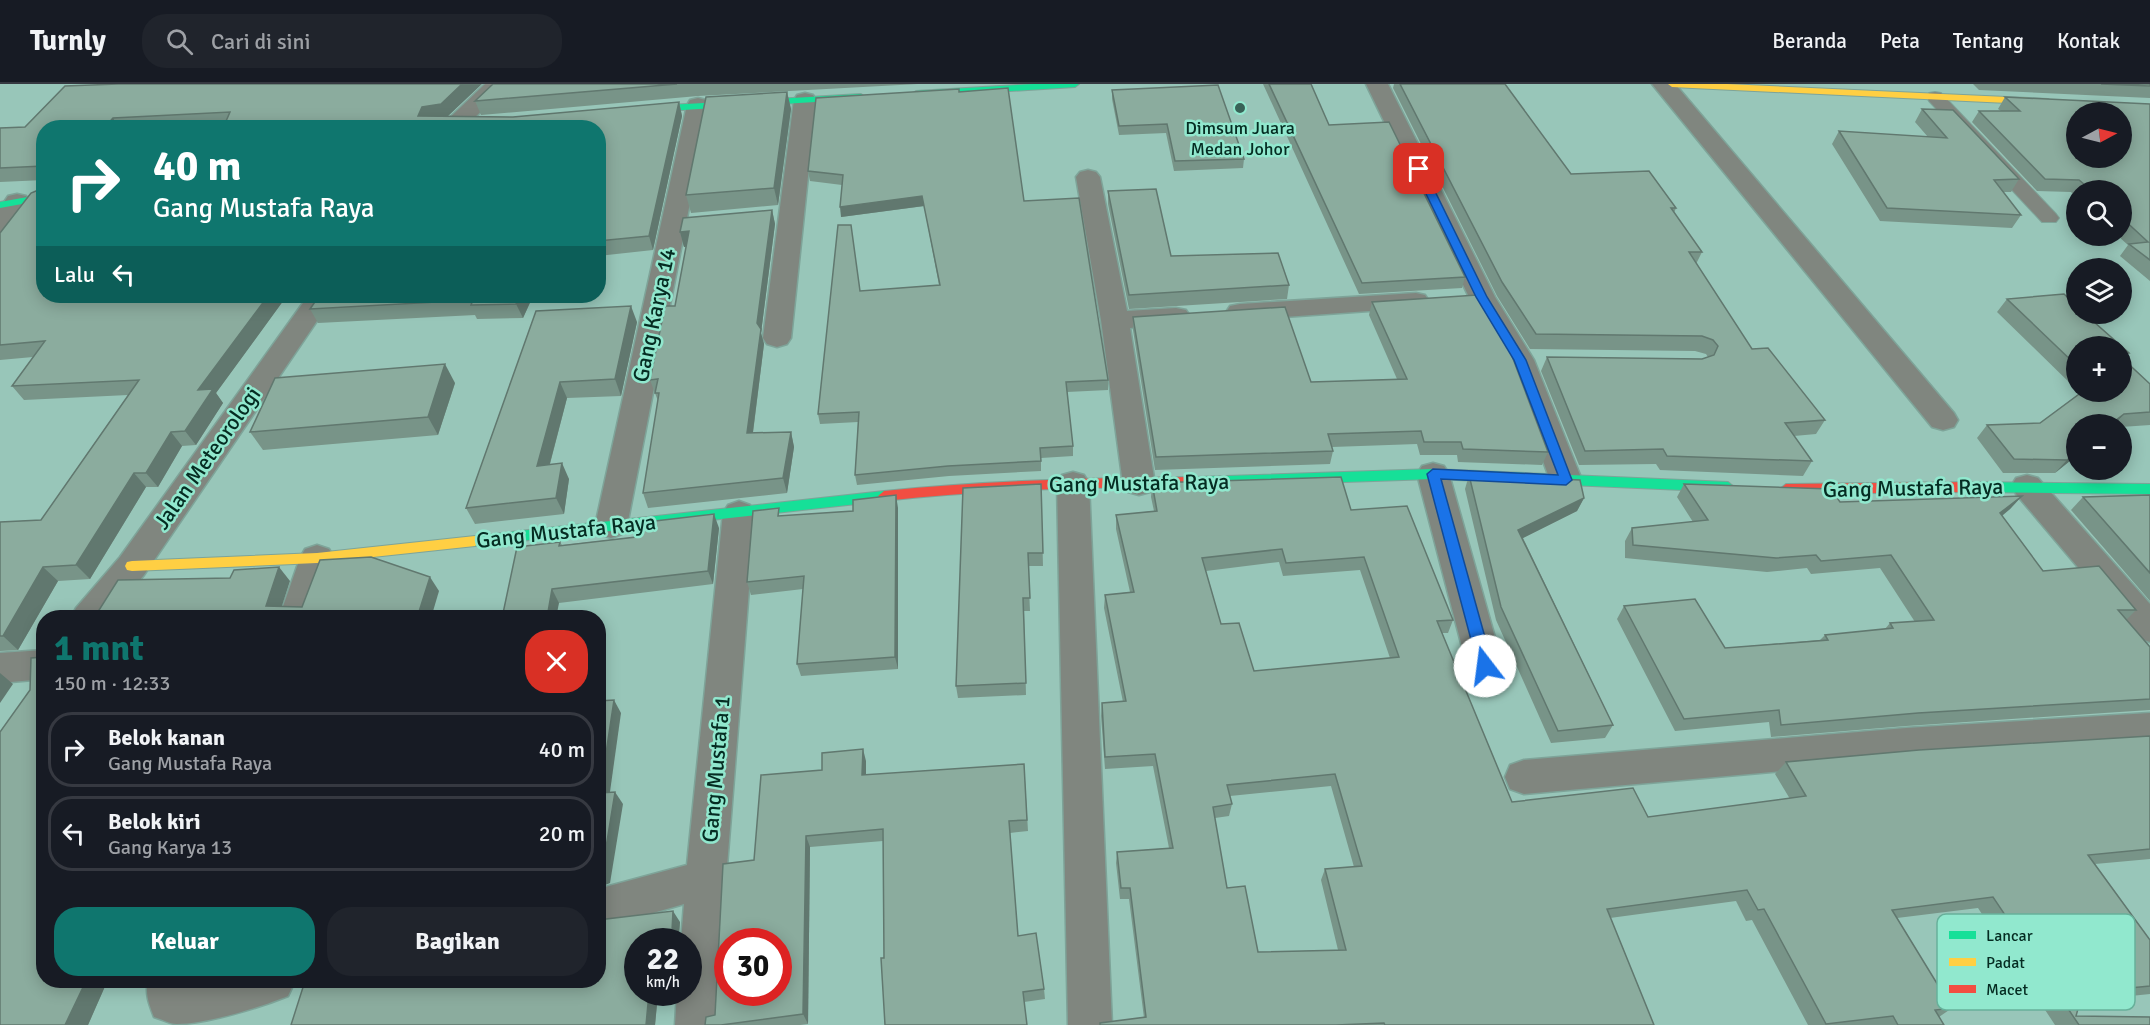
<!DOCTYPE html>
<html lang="id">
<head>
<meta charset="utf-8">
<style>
	:root { --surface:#171b24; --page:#20242c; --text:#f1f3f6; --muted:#9ea1a6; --line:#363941; --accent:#0f766e }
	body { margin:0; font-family:Signika,sans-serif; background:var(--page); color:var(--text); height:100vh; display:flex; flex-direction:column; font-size:22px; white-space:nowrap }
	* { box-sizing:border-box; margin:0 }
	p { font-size:20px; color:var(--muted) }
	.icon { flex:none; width:33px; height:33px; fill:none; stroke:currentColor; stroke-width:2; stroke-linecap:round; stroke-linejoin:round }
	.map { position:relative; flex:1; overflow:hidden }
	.details { position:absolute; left:36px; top:526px; width:570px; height:378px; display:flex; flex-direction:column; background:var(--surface); border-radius:24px; box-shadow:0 3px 15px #0003 }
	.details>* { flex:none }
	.banner { position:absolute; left:36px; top:36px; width:570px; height:183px; border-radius:24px; box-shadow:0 3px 15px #0003; background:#0f766e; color:#fff; overflow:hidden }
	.needle { width:39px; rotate:83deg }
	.fabs { position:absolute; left:2066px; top:18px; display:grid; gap:12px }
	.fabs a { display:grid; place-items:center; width:66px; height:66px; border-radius:50%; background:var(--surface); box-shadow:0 3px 15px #0003; font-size:30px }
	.speed { position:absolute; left:624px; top:844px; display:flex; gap:12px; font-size:30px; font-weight:700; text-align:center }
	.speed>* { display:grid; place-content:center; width:78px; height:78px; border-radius:50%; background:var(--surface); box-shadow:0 3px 15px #0003; line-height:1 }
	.speed small { font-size:15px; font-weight:400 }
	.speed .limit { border:9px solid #d22; background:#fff; color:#111 }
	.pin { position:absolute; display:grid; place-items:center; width:51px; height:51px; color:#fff; margin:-26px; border-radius:12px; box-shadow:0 3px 9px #0006 }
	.me { position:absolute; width:66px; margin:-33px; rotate:345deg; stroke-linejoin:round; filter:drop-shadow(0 0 4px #0008) }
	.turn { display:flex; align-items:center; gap:21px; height:126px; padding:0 18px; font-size:27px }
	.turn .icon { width:78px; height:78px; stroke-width:2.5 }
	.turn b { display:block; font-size:42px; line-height:51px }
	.then { display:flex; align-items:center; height:57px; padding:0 18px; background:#0003; gap:12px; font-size:22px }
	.round { display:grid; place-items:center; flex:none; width:63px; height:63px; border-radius:24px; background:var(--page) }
	.headline { display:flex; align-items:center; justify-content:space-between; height:102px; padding:0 18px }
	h1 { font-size:36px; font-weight:700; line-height:45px; color:var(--accent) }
	.cta { display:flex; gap:12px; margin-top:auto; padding:12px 18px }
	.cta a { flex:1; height:69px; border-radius:24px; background:var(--accent); color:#fff; font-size:24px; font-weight:700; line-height:69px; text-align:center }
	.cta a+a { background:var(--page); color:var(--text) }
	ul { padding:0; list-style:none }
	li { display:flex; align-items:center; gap:18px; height:75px; margin:0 12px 9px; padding:0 6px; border:3px solid var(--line); border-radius:24px }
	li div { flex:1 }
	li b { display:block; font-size:22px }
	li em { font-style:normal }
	header { display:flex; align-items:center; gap:36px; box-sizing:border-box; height:84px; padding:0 30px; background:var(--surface); border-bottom:2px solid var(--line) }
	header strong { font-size:28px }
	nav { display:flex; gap:33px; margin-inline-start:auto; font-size:21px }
	.search { width:420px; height:54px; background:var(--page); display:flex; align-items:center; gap:15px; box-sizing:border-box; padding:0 21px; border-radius:24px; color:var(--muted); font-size:22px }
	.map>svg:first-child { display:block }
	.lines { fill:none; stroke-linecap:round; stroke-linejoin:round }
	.lane-casing { stroke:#7ea499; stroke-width:2 }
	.street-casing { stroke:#7ea499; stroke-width:3 }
	.fast-casing { stroke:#7ea499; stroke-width:2 }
	.slow-casing { stroke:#7ea499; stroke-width:2 }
	.jam-casing { stroke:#7ea499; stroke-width:2 }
	.lane { fill:#80867f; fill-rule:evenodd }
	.street { fill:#80867f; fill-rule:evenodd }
	.fast { fill:#16e098; fill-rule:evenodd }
	.slow { fill:#ffcf43; fill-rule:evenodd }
	.jam { fill:#f24e42; fill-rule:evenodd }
	.wall { fill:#789488; fill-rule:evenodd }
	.shaded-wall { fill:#61786f }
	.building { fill:#8bac9e; stroke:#61786f; stroke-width:1.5; fill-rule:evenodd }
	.route { fill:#1a73e8; stroke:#114b97; stroke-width:1.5 }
	.poi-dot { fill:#386257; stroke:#91e8ce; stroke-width:2 }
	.labels { text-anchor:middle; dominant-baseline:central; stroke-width:5; stroke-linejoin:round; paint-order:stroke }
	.far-poi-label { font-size:18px; fill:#052c22; stroke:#91e8ce }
	.street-label { font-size:22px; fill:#052c22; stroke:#91e8ce }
	.key { fill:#91e8ce; stroke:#67b09a; stroke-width:1.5 }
	.key-label { font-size:16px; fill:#052c22 }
</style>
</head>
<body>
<header>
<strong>Turnly</strong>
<div class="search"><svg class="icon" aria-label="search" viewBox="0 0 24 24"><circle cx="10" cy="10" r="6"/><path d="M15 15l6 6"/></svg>Cari di sini</div>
<nav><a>Beranda</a><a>Peta</a><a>Tentang</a><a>Kontak</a></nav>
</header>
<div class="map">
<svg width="2150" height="941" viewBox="0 0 2150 941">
	<rect width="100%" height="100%" fill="#98c6b9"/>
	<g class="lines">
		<g class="lane-casing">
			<polygon id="lane" points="1935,8 1941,9 2056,130 2059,134 2056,138 2042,138 1929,17 1927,13 1929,9"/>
		</g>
		<g class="street-casing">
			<g id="street">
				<polygon points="485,0 509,0 464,44 439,44"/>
				<polygon points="1366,0 1388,0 1495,213 1534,276 1582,396 1577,404 1566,407 1555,404 1550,396 1506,276 1469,213"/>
				<polygon points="1652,0 1675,0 1954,329 1958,336 1954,343 1943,346 1932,343"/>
				<polygon points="805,9 813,11 816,16 791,254 787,260 777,263 767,260 763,254 794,16 797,11"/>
				<polygon points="698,14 706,16 709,21 627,442 622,450 611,454 600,450 595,442 687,21 690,16"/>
				<polygon points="1088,86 1096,88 1100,93 1127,227 1176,224 1186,226 1190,232 1186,238 1130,244 1155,400 1150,408 1139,411 1128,408 1123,400 1101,236 1076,93 1080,88"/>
				<polygon points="17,110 26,112 29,117 9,147 0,150 0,124 8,112"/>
				<polygon points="1416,209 1425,211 1429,217 1425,223 1240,236 1230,234 1226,228 1230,222 1240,220"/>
				<polygon points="308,212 334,212 144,491 108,534 71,534 76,524 120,473"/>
				<polygon points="1433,379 1444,382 1449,390 1503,582 1498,592 1485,597 1472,592 1467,582 1417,390 1422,382"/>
				<polygon points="1073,388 1084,391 1089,399 1112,941 1068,941 1057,399 1062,391"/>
				<polygon points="2027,391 2038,394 2150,520 2150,558 2138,554 2016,410 2011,402 2016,394"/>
				<polygon points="739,417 750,421 755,429 726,795 719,941 675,941 677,909 688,909 688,858 681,858 684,820 598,845 598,805 687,781 723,429 728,421"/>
				<polygon points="317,461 329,465 334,474 313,534 279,534 300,474 305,465"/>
				<polygon points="44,566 44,595 0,599 0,569"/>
				<polygon points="2150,629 2150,661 1906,676 1524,710 1510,705 1505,693 1510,681 1524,676 1906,644"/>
				<path d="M148,897H295L288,912C261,923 206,940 177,940C169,940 162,935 154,933C149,920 145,910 148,897Z"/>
			</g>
		</g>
		<g class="fast-casing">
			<g id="fast">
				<polygon points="1033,0 1079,0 1075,3 916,13 912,10 916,7"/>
				<polygon points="861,10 865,13 864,15 634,29 629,26 634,23"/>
				<polygon points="44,110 44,116 0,124 0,118"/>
				<polygon points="1433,385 1728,398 1734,403 1728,408 1433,395 1196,403 1190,398 1196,393"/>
				<polygon points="1973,398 2150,400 2150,410 1973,408 1967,403"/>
				<polygon points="884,407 890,412 884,417 475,462 468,457 475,452"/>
			</g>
		</g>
		<g class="slow-casing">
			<g id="slow">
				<polygon points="1668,0 1727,0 2048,15 2052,18 2048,21 1672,3"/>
				<polygon points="475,452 482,457 475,462 317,479 132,487 127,486 125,482 127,478 132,477 317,469"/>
			</g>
		</g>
		<g class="jam-casing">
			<g id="jam">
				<path d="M1196,393L1202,398L1196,403C1092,403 988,405 884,417L878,412L884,407C988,396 1092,394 1196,393Z"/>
				<polygon points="1973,398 1979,403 1973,408 1786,410 1780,405 1786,400"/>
			</g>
		</g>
		<use href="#lane" class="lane"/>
		<use href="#street" class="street"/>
		<use href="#fast" class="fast"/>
		<use href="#slow" class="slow"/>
		<use href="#jam" class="jam"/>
	</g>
	<g class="wall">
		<polygon points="493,0 918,0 698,12 481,31 475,17"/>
		<polygon points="1263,0 1311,0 1329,41 1465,193 1462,204 1359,210"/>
		<polygon points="1394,0 1400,0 1571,90 1676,124 1674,129 1702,168 1696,180 1752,265 1825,336 1816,350 1794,352 1812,377 1803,392 1660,386 1656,380 1579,381 1541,287 1547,273 1702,275 1708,273 1706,270 1695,267 1530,265 1497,212 1393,4"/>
		<polygon points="1973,0 2150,0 2150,14 1979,6"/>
		<polygon points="65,2 448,32 513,33 679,18 682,32 653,166 598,172 598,44 223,42 201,44 44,44 44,96 0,98 0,44 25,43"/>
		<polygon points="1112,6 1244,75 1243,84 1174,87 1166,49 1119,51 1112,15"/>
		<polygon points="787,8 791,25 778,121 691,129 686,111"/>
		<polygon points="959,8 1024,117 1108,296 1108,306 1067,308 1073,362 1073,372 1041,374 1041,387 949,392 857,401 855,391 858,338 820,340 818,330 861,207 939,201 924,122 841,133 842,101 810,97 808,87"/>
		<polygon points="2005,13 2150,20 2150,197 2120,172 2128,161 2118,152 2121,152 2121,106 2076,106 2076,113 2071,108 2037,107 1972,38 1979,27 2001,27 1998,25"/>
		<polygon points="1922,25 2019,95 2011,108 2003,108 2021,131 2012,144 1880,137 1832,60 1839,47 1928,53 1915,38"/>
		<polygon points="1108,107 1171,172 1289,201 1287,215 1129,225 1108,120"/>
		<polygon points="772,126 775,140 761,249 764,260 753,349 791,348 794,363 787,409 648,424 643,409 658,317 650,296 675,222 686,162 684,163 680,148"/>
		<polygon points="0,149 44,212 285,212 286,213 216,309 223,319 196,361 182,362 158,403 146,403 90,495 58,497 18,566 0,567 0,438 41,436 128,311 24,316 12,302 33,273 0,276"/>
		<polygon points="2064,210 2076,221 2076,230 2085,230 2129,269 2124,275 2150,300 2150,341 2121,343 2121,340 2076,340 2076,372 2055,389 2003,389 1977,354 1987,341 2040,339 2080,309 2078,308 2121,308 2121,262 2076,262 2076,305 1997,228 2007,215"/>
		<polygon points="533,212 523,234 477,235 475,231 318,239 310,225"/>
		<polygon points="1372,218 1548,368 1542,381 1458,378 1457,371 1420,371 1417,360 1332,363 1333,367 1330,380 1155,386 1133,246 1133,233 1311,298 1397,295 1369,231"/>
		<polygon points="536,227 637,238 621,312 567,314 550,380 569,395 564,430 475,440 466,424"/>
		<polygon points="455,299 438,351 263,366 250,348"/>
		<polygon points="1469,391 1584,414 1577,427 1523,454 1613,641 1605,654 1551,659 1496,536 1465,405"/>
		<path d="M1152,399L1351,426L1453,536L1448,549H1442L1512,718L1648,733L1790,715L1775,690L1786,678L2150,652V775L2095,780L2150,856V910L2082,917H2080L2076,932L2150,941H2055L1978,824L1897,834L1952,924L1939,933L1944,941H1808L1752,836L1746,837L1736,817L1610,834L1654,941H1100L1144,934L1129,815H1120L1116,779L1117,768L1169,764L1153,682L1105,685L1101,632L1102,619L1123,618L1104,524L1105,511L1130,508L1116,445V431L1154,427L1151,413ZM1279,478L1283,492L1360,486L1390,574L1254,587L1221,540L1206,487ZM1331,702L1354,783L1325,785L1321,796L1338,866L1258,868L1227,804L1215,734L1229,732L1232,720L1230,712Z"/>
		<polygon points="1041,400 1043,482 1028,482 1030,527 1024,527 1026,611 958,614 956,602"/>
		<polygon points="1684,400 1840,418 2022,412 2010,425 2002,432 2043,487 2136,526 2126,536 2150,563 2150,626 1906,642 1771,653 1769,638 1675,647 1617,535 1624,522 1725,564 1820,556 1825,551 1885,545 1890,539 1915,538 1880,484 1811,490 1807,484 1767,488 1625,474 1625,457 1632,444 1693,438 1677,413"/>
		<polygon points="2150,411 2150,517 2071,426 2083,413"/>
		<polygon points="898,424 898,585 801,592 797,580 803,505 751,511 747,498 781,432"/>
		<polygon points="719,444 713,500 559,519 502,534 560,458 562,461"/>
		<polygon points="866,677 866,691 1024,680 1028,747 1010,749 1018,852 1044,905 1045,915 1024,918 884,874 883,757 810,763 808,940 800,941 705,941 715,931 754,776 822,686"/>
		<polygon points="598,836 680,838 679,850 684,858 638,858 658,909 655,941 291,941 598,897"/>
		<polygon points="44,897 130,897 106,900 88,941 0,941"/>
	</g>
	<g class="shaded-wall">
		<polygon points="462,0 482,0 446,34 418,32 422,23"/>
		<polygon points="787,8 791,25 778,121 774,104"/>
		<polygon points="679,18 682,32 653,166 649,152"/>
		<polygon points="113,34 119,44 104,44"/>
		<polygon points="922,112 924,122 841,133 840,123"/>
		<polygon points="772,126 775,140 761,249 764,260 751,363 747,349 757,239"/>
		<polygon points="689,147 693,162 684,163 680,148"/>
		<polygon points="268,212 285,212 286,213 216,309 223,319 196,361 185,347 198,306"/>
		<polygon points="521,212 533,212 523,234 516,220"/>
		<polygon points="631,222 637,238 621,312 615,295"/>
		<polygon points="445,280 455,299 438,351 428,333"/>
		<polygon points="560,298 567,314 545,398 537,382"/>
		<polygon points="2124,330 2115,340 2111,340"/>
		<polygon points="171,348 182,362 158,403 146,389"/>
		<polygon points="791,348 794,363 787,409 783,394"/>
		<polygon points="2076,369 2076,372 2055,389 2067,376"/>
		<polygon points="562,379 569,395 564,430 556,414"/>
		<polygon points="134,389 146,403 90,495 76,481"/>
		<polygon points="896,411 898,424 898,585 895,573"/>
		<polygon points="2022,412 2010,425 1988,443 2000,429"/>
		<polygon points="1584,414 1577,427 1513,459 1518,446"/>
		<polygon points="714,430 719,444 713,500 708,487"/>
		<polygon points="43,483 58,497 18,566 3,552"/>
		<polygon points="279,483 290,497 278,534 266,522"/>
		<polygon points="430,493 439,507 431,534 417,534"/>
		<polygon points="552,505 559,519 556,534 547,534"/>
		<polygon points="0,589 13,600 0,619"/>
		<polygon points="614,616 621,629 608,722 600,709"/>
		<polygon points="863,665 866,677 866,703 862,691"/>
		<polygon points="615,708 623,720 610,799 598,804 598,789"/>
		<polygon points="806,752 810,763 808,940 803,930"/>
		<polygon points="673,827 680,838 679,850 684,858 682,858 679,854 672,847"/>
		<polygon points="656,852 660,858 655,858"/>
		<polygon points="86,897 102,897 106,900 88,941 65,941"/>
		<polygon points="2099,907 2082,917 2067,923 2081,914"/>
		<polygon points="649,909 658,909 655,941 646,941"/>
	</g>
	<g class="building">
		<polygon points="118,0 462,0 441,20 422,23 418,32 513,33 679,18 649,152 598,157 598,44 223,44 230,28 113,34 104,44 44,44 44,82 0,84 0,44 25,43 65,2"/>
		<polygon points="493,0 677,0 475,17"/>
		<polygon points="1269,0 1311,0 1329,41 1389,38 1465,193 1362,199"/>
		<polygon points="1400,0 1505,0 1571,90 1649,87 1676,124 1671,124 1702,168 1689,168 1752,265 1768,264 1825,336 1785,339 1812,377 1667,372 1663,365 1585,367 1547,273 1702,275 1714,271 1718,262 1713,256 1702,252 1536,250 1502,198"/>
		<polygon points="2101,0 2150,0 2150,2"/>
		<polygon points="1218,1 1244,75 1175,77 1167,40 1119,42 1112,6"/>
		<polygon points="1008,4 1024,117 1079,114 1108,296 1066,298 1073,362 1040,364 1041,377 948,382 855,391 859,328 818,330 838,141 851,141 860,207 940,201 922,112 840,123 843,91 808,87 816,14 959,5 959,8"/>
		<polygon points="787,8 774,104 686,111 706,13"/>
		<path d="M2005,13L2150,20V176L2129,160L2148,158L2121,133V106H2091L2079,96L2045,95L1979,27H2020ZM2076,28H2121V74H2076Z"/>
		<polygon points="1922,25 1953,26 2019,95 1994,96 2021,131 1887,124 1839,47 1947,54"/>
		<polygon points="1156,105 1171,172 1278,169 1289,201 1129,211 1108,107"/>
		<polygon points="44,106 44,212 268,212 198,306 213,305 185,347 171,348 146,389 134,389 76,481 43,483 3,552 0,552 0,438 41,436 139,296 12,302 45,257 0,261 0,149 31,109 36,107"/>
		<polygon points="772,126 757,239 761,245 747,349 791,348 783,394 643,409 659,309 655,309 658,295 650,296 665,222 675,222 689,147 680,148 683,134"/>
		<polygon points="2064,210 2076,221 2076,230 2085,230 2129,269 2121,270 2121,262 2076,262 2076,281 2007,215"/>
		<polygon points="1477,211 1509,264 1548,368 1463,365 1461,358 1424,358 1421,347 1328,350 1333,367 1156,373 1133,233 1285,223 1311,298 1407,295 1372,218"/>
		<polygon points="319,212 521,212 516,220 471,221 473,216 310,225"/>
		<polygon points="631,222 615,295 560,298 537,382 562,379 556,414 466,424 536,227"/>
		<polygon points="2121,273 2150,300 2150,328 2124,330 2111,340 2076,340 2076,369 2067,376 2014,375 1987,341 2040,339 2082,308 2121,308"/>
		<polygon points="445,280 428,333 250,348 275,294"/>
		<polygon points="1469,391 1580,396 1584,414 1518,446 1613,641 1558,647 1501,523"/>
		<path d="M1341,393L1351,426L1407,422L1453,536L1437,537L1512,718L1633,704L1648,733L1806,712L1786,678L1919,666L2150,652V765L2088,771L2150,856V902L2099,907L2081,914L2076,932L2150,933V941H2079L1993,813L1892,826L1952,924L1935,926L1944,941H1898L1893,932L1826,940L1764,825L1758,826L1747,806L1607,825L1654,941H1385L1384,939L1336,941H1100V939L1146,933L1130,804H1121L1117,768L1173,764L1155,670L1105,673L1102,619L1126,617L1105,511L1134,508L1116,431L1157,427L1152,399ZM1282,465L1286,479L1364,473L1399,573L1254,587L1239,539L1221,540L1202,474ZM1335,690L1362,782L1325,785L1346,866L1258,868L1245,802L1227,804L1213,723L1232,720L1227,701Z"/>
		<polygon points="1041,400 1043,469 1028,469 1030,514 1023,514 1026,599 956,602 963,404"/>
		<polygon points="1684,400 1831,405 1840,418 2022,412 2000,429 2043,487 2099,482 2136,526 2118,526 2150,563 2150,615 1918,629 1781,641 1779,626 1684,635 1624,522 1695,515 1725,564 1828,556 1825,551 1893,544 1890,539 1934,536 1891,471 1821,477 1816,471 1776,474 1633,461 1632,444 1708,436"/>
		<polygon points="896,411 895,573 797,580 804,492 747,498 753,427 779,424 778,432 853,427 853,416"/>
		<polygon points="2150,411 2150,489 2083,413"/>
		<polygon points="714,430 708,487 552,505 547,534 502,534 517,463 560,458 559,462 636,453 638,439"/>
		<polygon points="371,473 430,493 417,534 94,534 118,496 230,494 234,486 279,483 266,522 302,523 320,476"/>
		<polygon points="44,573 44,897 86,897 65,941 0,941 0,648 30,606 31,574"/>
		<polygon points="614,616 600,709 615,708 602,788 598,789 598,617"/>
		<path d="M863,665L862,691L1024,680L1027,736L1009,737L1018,852L1036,849L1044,905L1023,908L1027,941H885L881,874H884L883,745L806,752L803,930L721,941H705L706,933L715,931L723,780L754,776L761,691L822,686V669ZM728,858H778V909H728Z"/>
		<polygon points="673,827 672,847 679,849 679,854 656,852 655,858 638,858 638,909 649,909 646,941 291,941 305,897 598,897 598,836"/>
	</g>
	<polygon class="route" points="1419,82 1424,85 1487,213 1526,276 1572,396 1566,401 1441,395 1493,582 1491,586 1480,586 1478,582 1427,390 1433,385 1558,391 1514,276 1476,213 1414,85"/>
	<circle class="poi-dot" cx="1240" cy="24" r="6"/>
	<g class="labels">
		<g class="far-poi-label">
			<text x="1240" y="44">Dimsum Juara<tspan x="1240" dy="21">Medan Johor</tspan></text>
		</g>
		<g class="street-label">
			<text transform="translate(654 231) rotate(-78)">Gang Karya 14</text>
			<text transform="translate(207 374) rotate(-55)">Jalan Meteorologi</text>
			<text transform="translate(1139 399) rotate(-1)">Gang Mustafa Raya</text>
			<text transform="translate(1913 404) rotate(-1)">Gang Mustafa Raya</text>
			<text transform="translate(566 447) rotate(-6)">Gang Mustafa Raya</text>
			<text transform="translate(716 685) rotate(-85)">Gang Mustafa 1</text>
		</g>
	</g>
	<rect x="1937" y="830" width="198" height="96" rx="9" class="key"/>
	<rect x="1949" y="847" width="27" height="8" fill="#16e098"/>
	<rect x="1949" y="874" width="27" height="8" fill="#ffcf43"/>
	<rect x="1949" y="901" width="27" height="8" fill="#f24e42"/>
	<g class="key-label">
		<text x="1986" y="857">Lancar</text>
		<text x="1986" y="884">Padat</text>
		<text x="1986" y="911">Macet</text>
	</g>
</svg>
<div class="fabs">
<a><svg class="needle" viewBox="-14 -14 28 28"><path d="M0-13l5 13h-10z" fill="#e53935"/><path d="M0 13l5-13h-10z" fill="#9ea1a6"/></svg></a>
<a><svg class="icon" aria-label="search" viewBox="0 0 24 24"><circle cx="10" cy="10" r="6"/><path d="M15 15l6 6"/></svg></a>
<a><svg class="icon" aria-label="layers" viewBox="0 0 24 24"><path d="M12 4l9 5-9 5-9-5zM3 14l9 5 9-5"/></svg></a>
<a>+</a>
<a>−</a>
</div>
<div class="speed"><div>22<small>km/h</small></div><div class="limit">30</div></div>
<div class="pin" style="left:1419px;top:85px;background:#d93025"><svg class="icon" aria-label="arrive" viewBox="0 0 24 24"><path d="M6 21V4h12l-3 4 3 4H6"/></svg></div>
<svg class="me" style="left:1485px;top:582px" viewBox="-20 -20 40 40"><circle r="19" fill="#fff"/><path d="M0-13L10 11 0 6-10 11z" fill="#1a73e8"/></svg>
<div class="banner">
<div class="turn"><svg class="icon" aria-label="right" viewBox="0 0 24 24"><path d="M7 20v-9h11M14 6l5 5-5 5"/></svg><div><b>40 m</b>Gang Mustafa Raya</div></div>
<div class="then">Lalu<svg class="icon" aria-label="left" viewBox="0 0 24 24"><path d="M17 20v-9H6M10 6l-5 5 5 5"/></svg></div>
</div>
<section class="details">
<div class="headline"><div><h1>1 mnt</h1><p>150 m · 12:33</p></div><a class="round" style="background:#d93025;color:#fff"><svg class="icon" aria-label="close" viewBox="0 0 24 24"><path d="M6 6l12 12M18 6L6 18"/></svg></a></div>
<ul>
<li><svg class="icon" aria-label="right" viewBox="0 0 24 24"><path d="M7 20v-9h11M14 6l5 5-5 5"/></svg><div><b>Belok kanan</b><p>Gang Mustafa Raya</p></div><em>40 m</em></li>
<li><svg class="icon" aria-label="left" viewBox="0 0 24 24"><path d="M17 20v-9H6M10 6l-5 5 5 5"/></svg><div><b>Belok kiri</b><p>Gang Karya 13</p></div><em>20 m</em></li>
</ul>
<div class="cta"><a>Keluar</a><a>Bagikan</a></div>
</section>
</div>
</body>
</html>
